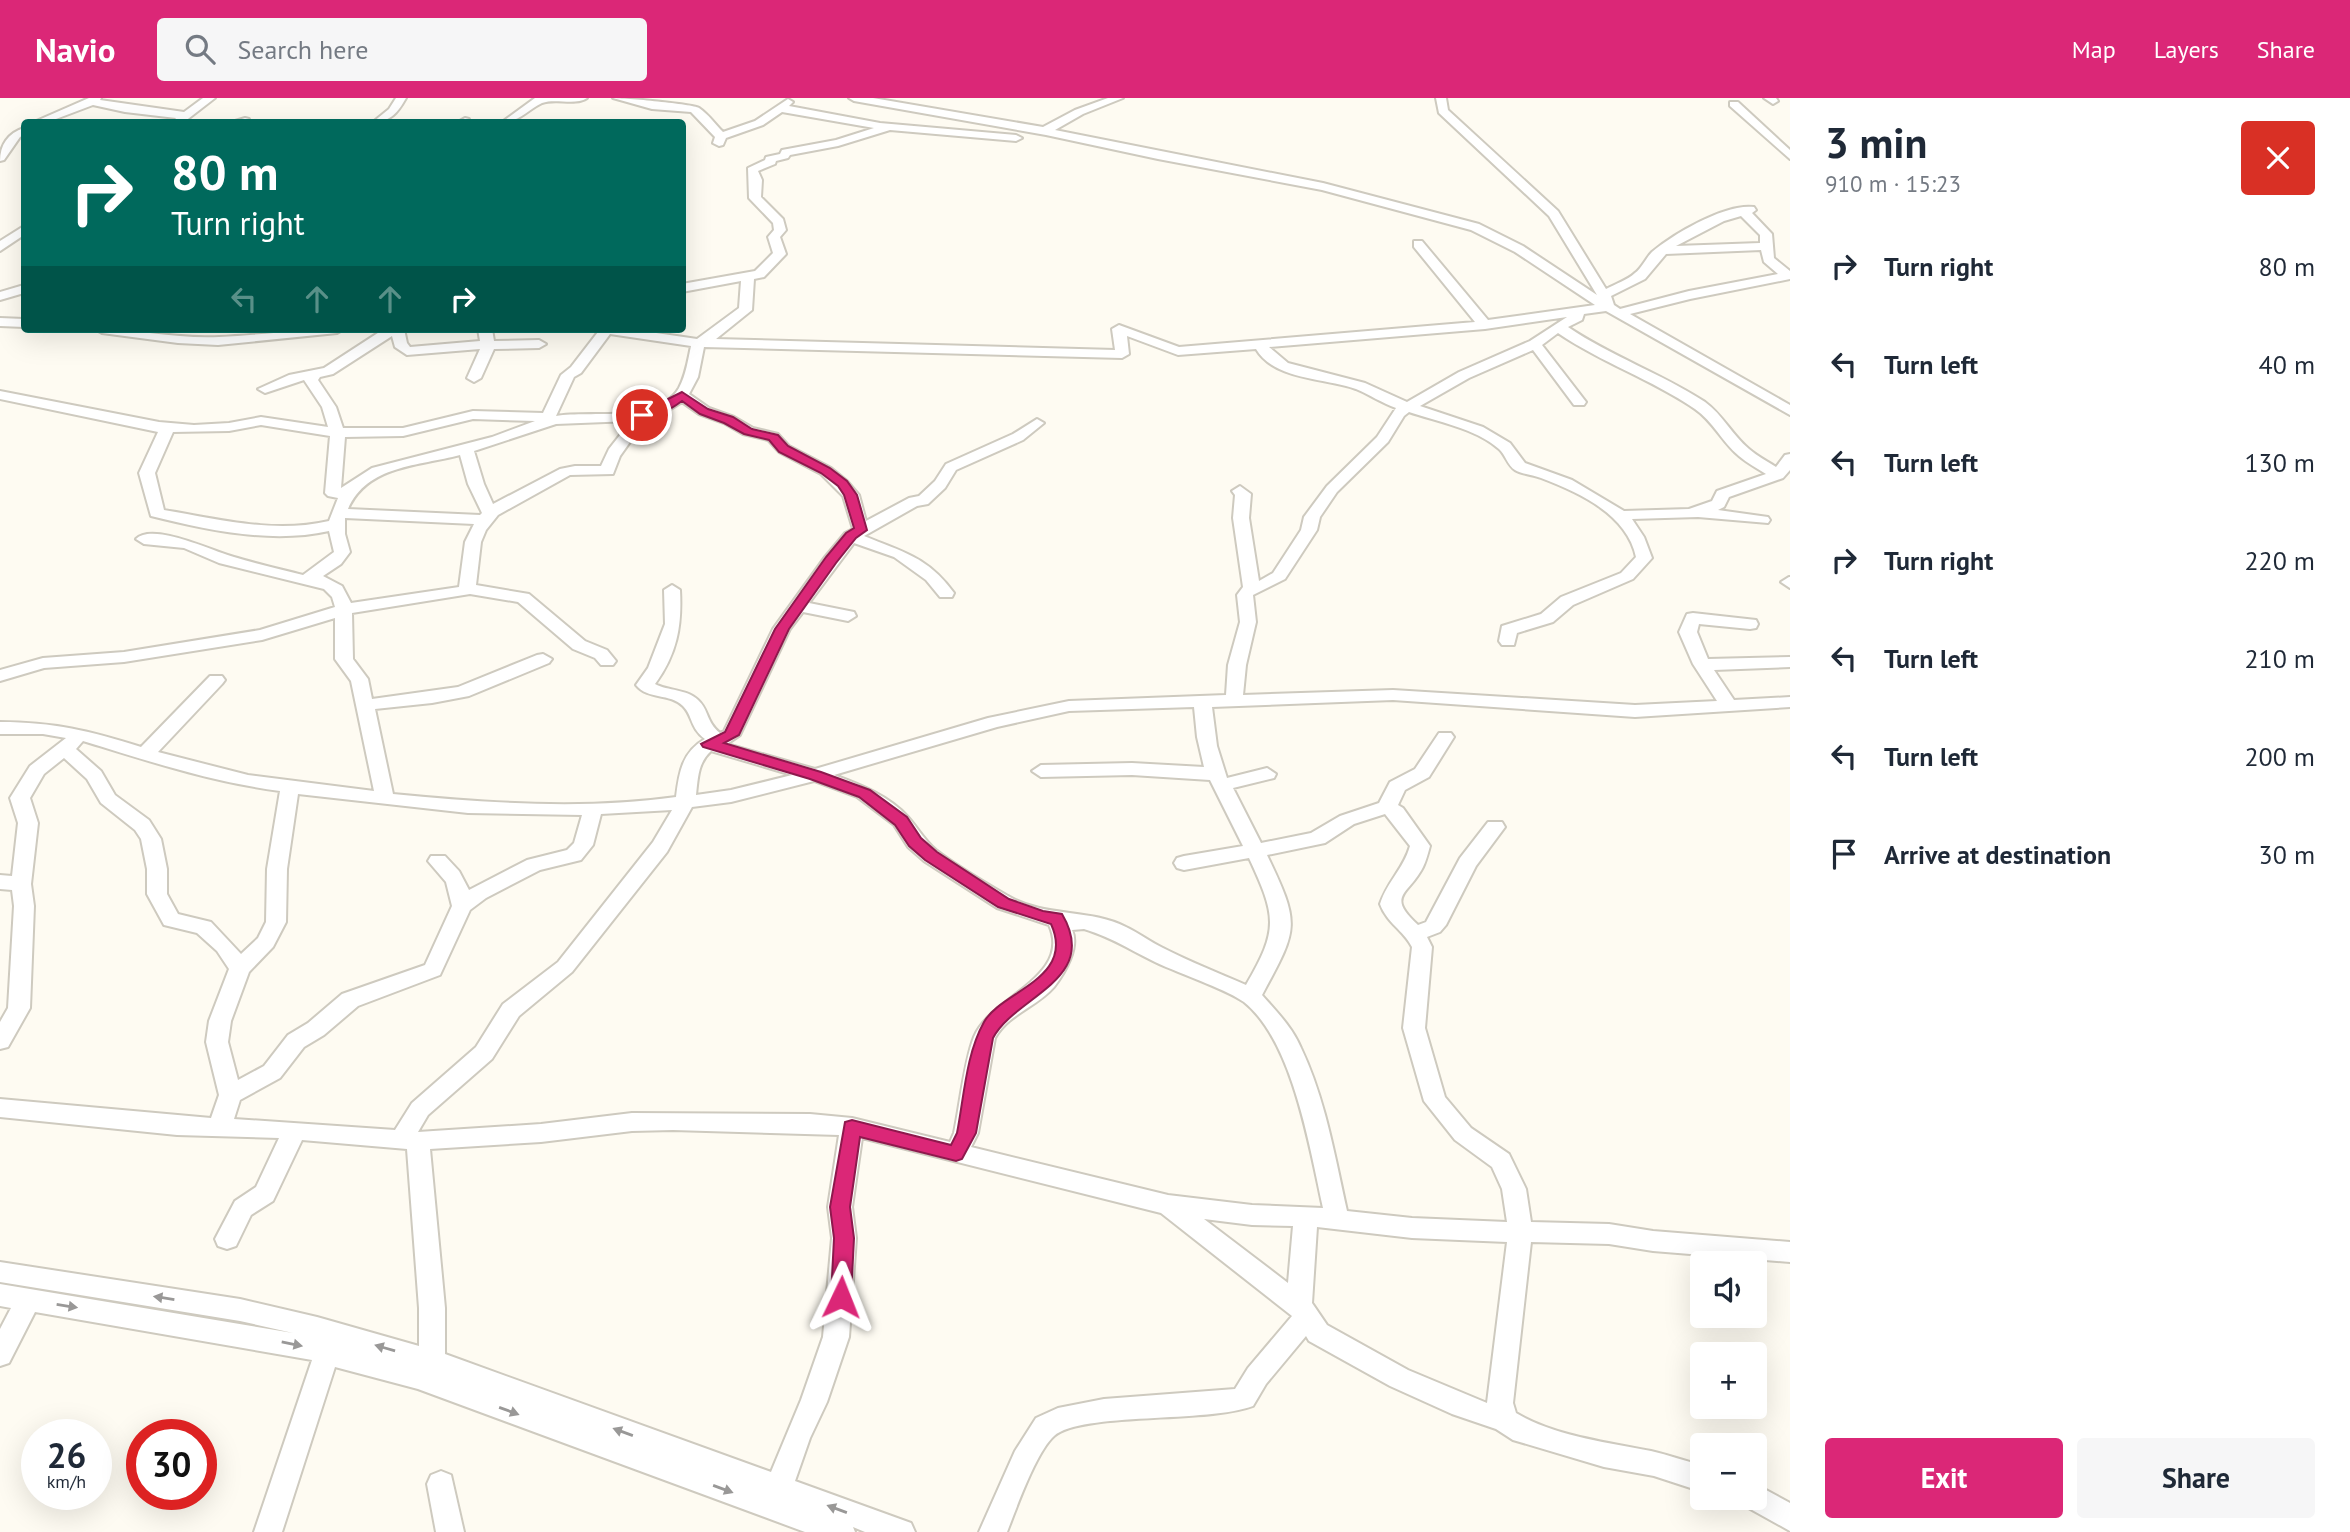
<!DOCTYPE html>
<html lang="en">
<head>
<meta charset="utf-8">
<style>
	:root { --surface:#fff; --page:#f6f6f7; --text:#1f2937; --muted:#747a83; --accent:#db2777 }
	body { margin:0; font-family:"PT Sans",sans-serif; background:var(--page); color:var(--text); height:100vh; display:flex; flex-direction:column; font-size:26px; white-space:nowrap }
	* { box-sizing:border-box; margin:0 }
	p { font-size:23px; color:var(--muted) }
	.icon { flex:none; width:38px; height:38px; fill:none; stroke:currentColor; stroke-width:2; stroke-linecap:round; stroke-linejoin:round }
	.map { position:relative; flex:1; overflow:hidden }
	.sheet { display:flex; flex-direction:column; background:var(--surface); width:560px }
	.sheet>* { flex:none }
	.guide { position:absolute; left:21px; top:21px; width:665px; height:214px; border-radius:7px; box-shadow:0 7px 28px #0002; background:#00695c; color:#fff; overflow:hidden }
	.controls { position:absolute; left:1690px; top:1153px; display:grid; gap:14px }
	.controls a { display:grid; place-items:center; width:77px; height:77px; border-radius:7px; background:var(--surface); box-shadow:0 7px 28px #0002; font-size:35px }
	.speed { position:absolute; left:21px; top:1321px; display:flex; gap:14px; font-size:35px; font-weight:700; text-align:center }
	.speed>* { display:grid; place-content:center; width:91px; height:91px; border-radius:50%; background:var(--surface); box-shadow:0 7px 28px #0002; line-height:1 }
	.speed small { font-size:18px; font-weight:400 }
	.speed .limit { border:10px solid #d22; background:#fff; color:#111 }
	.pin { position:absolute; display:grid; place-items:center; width:60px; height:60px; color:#fff; margin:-30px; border:4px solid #fff; border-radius:50%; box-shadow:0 2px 7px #0007 }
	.me { position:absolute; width:77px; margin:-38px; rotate:2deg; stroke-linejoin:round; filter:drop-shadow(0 0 5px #0008) }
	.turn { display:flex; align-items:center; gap:24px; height:147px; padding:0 35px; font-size:32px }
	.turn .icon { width:91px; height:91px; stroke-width:2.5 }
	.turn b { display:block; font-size:49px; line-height:60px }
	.lanes { display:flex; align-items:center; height:66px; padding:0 35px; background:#0003; justify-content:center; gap:35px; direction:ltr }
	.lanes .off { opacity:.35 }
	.round { display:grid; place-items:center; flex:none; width:74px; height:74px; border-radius:7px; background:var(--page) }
	.head { display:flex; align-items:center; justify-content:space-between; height:119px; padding:0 35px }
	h1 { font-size:42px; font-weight:700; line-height:52px }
	.button { display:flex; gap:14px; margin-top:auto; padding:14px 35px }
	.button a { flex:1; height:80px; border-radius:7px; background:var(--accent); color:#fff; font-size:28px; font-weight:700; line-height:80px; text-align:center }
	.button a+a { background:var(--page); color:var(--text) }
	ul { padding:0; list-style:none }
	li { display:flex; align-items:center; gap:21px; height:98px; padding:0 35px }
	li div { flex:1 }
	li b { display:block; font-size:26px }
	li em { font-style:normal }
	header { display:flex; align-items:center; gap:42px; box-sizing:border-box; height:98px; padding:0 35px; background:var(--accent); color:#fff }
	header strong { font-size:33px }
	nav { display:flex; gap:38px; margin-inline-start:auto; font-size:24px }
	.search { width:490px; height:63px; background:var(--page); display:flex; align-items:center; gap:18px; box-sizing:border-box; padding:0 24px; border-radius:7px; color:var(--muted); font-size:26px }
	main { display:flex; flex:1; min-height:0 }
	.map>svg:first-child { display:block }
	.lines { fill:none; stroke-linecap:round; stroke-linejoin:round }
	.minor-casing { stroke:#cecabf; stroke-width:4 }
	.minor { fill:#fff; fill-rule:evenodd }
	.oneway { fill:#999897 }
	.route { fill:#db2777; stroke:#8e194d; stroke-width:2 }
</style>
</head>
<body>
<header>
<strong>Navio</strong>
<div class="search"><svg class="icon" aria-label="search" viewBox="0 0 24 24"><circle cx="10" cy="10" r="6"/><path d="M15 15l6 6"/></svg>Search here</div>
<nav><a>Map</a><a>Layers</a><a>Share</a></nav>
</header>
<main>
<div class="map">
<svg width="1790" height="1434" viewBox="0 0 1790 1434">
	<rect width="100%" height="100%" fill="#fefbf2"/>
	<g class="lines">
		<g class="minor-casing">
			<g id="minor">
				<polygon points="89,0 101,0 100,2 184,14 203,0 215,0 184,24 173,24 176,20 125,14 93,7 48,24 34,24"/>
				<path d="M396,0H406C398,14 391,24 373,24L389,11Z"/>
				<path d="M535,0H587C575,8 556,0 542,5C527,12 520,24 502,24Z"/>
				<path d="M613,0C624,0 693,6 699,10C708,16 715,26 723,34L755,23L788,1L793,4L789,8L880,25L1016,37L1022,40L1016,43L890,32L838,48L790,57L788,60L776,63L775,66L758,73L762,82L761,99L783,121L786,132L780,139L786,156L764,179L754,181L752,212L716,241L1115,252L1112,231L1119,227L1179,249L1475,224L1414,149V143H1422L1488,222L1595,207L1515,154L1471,132L1322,92L1158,61L1046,37L854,3L849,0H873L1043,29L1075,12L1108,0H1123L1083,16L1055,32L1323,85L1479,126L1523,148L1597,197L1549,118L1439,15L1436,0H1446L1448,12L1558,113L1606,191C1615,186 1628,182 1635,175C1642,170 1646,160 1652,154C1673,136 1726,105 1754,109L1756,112L1752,115L1772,136L1774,160L1790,173V181L1690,201L1630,216L1790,307V317L1606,213L1584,216L1582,222L1568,229C1612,259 1661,275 1705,304C1723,317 1732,337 1749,351C1757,358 1767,363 1776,369L1785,357L1790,356V372L1783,380L1729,399L1724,409L1718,412L1768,419L1770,422L1768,425L1698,419L1632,421L1644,439L1652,460L1633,481L1573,507L1553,524L1517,535L1514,547H1502L1499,543L1502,528L1541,516L1561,499L1621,475L1636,459C1627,416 1578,394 1541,380C1533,377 1521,376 1515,372C1508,368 1505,356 1499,351C1475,330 1438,324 1409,314L1404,318L1388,344L1337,394L1320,419L1317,432L1285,481L1253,497L1256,524L1246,567L1243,597L1393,592L1635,607L1717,603L1693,566L1679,534L1687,516L1693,515L1756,522L1758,526L1756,530L1750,531L1699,526L1697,534L1708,561L1790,559V569L1714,572L1734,602L1790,599V609L1635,619L1393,602L1212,609L1217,648L1227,680L1267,670L1276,676L1274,680L1233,690L1261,745L1311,735L1340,718L1379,705L1390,684L1415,671L1439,635H1451L1454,639L1429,679L1405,692L1398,707L1403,710L1430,748C1428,755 1426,763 1423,769C1409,797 1385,797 1418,827L1426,824L1460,760L1488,724H1502L1505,729L1476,768L1446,827L1440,834L1427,839L1432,849L1425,930L1445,999L1471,1030L1509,1056L1526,1091L1531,1124L1609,1126L1653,1133L1790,1144V1164L1653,1153L1609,1146L1531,1144L1513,1305L1516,1315C1555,1338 1606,1344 1651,1353C1668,1357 1686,1363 1703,1368V1394L1654,1378L1604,1369L1513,1342L1496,1331L1452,1316L1390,1288L1309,1243L1306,1238L1266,1286L1253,1308C1209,1325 1081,1314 1054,1338C1036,1354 1016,1411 1007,1434H979L1015,1353L1036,1320L1058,1310L1104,1301L1235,1291L1248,1270L1292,1218L1161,1115L862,1040L852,1109L856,1140L849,1239L827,1304L810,1340L795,1383L911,1425L915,1434H865L853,1429L855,1434H805L418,1291L335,1269L282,1434H254L312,1262L35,1214L9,1265L0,1268V1231L11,1210L0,1208V1186L293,1235L240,1223L0,1184V1164L240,1201L317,1219L419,1248V1210L407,1051L302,1042L273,1103L251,1117L236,1148L227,1151L218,1148L215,1141L235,1103L256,1089L279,1040L177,1037L0,1019V1001L211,1020L219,997L206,944L209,923L229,871L217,853L197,835L164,827L147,796V771L141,741L135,732L101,705L87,681L64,660L44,676L30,700L38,725L31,786L34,808L30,910L8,949L0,951V924L8,910L14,808L12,792L0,791V777L12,778L18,725L10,700L30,668L66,640L43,636H0V624C54,624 90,633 141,649L210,578H222L225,582L222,586L158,654L248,677L374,693L351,583L335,561V520L262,542L124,564L44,570L0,583V572L43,560L124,554L260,532L335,509L332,499L324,491L219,465L184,450L144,446L136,441C153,424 214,454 234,459C257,466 280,471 303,477L334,454L329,433C272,446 207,432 151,418L139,375L158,334L0,301V293L159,324L194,327L229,325L261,319L328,329L322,309L304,282L265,295L258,291L289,277L324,270L384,231H404L407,245L410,249L480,243L478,231H492L494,243L539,242L546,246L539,250L494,251L481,280L474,284L467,280L480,251L407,257L395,249L392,238L333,276L320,279L318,282L336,309L343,330H403L473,313L543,315L561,277L571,269L598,234L594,231H629L697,241L739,210L741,183L682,194V186L755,173L773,155L768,139L774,132L773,125L749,100L748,70L765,62L766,59L780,56L782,52L836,42L874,30L782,14L763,27L726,40L723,47L719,48L713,45L715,39L691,14L652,11ZM1741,118L1760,137V145L1676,148L1724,123ZM1761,152L1764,164L1778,176L1689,193L1620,211L1614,207L1611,198L1645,181L1666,156ZM1567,219L1530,243L1459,274L1407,304L1365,285L1288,265L1269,249L1485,231ZM1558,235C1602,265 1651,281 1695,311C1713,323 1722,344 1739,358C1747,365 1757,370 1766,376L1717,393L1712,403L1689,411L1624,413L1572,382L1525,365L1510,345L1483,329L1420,308L1469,280L1533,252L1574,307H1584L1586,304L1542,247ZM610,236L691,248C688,262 686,277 679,290C658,326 591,312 556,318L574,279L581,275ZM1127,238L1178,257L1256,251C1274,282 1325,280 1356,291C1370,297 1382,305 1396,310L1377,339L1327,388L1304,419L1301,432L1273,475L1259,483L1249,420L1251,396L1240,388L1232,393L1235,397L1233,420L1243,489L1237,497L1240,524L1228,567L1226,597L1069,603L988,620L815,671L727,646L740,637L790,531L803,514L848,523L856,518L854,514L809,505L854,445L894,459L926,482L940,499H952L954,495C927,458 902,454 864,438L917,408L928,406L945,390L956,372L1023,342L1044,325L1037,321L1013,336L946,366L935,383L919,398L909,400L866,423L859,397L847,383L831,370L789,348L778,336L753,330L734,319L709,310L689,296L698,279L704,249L1122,260L1129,256ZM682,304L699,316L724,325L743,336L768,342L779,354L821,376L843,398L853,431L845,435L825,459L773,531L724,633L720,635C706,624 709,612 698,602C687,591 668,593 655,586C677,556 682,528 680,492L672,487L664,492L665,526L648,570L636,587C648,602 670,595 683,608C693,618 690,630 705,641C682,654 679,675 676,699C583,712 487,705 393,696L375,611L432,605L469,598L549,565L552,561L543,556L537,557L458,589L372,601L368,581L353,561L352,515L470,496L518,504L573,551L595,560L601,567H613L616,563L607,552L585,543L529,496L476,487L481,444L486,432L498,417L570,377L613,376L620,358L647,320L664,315ZM473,321L535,323L492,339L372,370L341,390L345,339L403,338ZM631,323L609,351L601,368H575L560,371L493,406L484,386L474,353L556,326ZM261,327L330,338L325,395L328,398L338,400L329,423C273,436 219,421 164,412L155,375L173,334L229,333ZM460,357L468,386L482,415L480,417L348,411C367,367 419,368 460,357ZM345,420L474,426L465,444L459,489L351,505L342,488L323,478L341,466L350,454L345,436ZM1194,609L1197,639L1204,669L1132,665L1041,667L1032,673L1041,679L1132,677L1210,682L1243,748L1184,758L1177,760L1174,765L1177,770L1184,772L1249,760C1276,818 1279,831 1246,887C1219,875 1190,864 1163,850C1150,844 1139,835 1126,829C1089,810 1045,820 1008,798C984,784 958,769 936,752C924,742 918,730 908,719C889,698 861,687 834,677L997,629L1069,613ZM83,643C148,663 212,684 280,693L267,771L266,824L258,840L241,856L211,824L178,816L167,796V771L161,741L149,722L115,697L101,673L76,651ZM711,653L792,677L731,692L696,697C698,679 698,665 711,653ZM814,683L857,699L894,727L908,749L924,763L997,810L1049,827C1073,879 990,899 974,939C964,964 960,1007 954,1035L950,1044L852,1020L810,1016L632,1015L541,1026L418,1034L428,1017L492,961L519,918L572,874L667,754L692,709L731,704ZM298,696L468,715L582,717L574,745L567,752L527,762L469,792L459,773L445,758H431L428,763L446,784L452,808L425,867L342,896L308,925L288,937L264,968L238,982L228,944L231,923L249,874L273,849L286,824L287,771ZM672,712L653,744L558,864L503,906L476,949L412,1005L395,1032L234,1021L240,1002L280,980L304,949L324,937L358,908L440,877L470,812L486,800L540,772L581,762L593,747L601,716ZM1385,716L1410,748C1403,772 1388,782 1380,806C1387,825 1403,832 1412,849L1403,930L1424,1003L1455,1042L1492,1069L1502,1091L1507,1124L1412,1120L1347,1113C1335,1059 1325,1000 1301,950C1292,929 1277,914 1262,897C1298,830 1301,828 1267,757L1325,745L1354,726ZM1084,831C1115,840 1136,856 1166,869C1185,877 1229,893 1244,904C1293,943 1310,1051 1323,1110L1252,1107L1168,1097L971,1049L978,1035L995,940C1008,916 1037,909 1054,889C1065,875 1080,849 1072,832ZM673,1032L839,1037L828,1109L832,1140L823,1239L801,1302L771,1374L445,1256V1210L430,1051L541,1044L632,1033ZM1204,1121L1252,1127L1293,1128L1288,1185ZM1317,1129L1412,1140L1507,1144L1487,1305L1408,1272L1327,1227L1312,1205Z"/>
				<polygon points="1764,0 1776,0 1778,3 1773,6"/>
				<polygon points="1730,4 1738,4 1790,52 1790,61 1730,8"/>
				<polygon points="245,20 249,21 249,24 232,24"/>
				<polygon points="465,20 469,21 469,24 458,24"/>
				<path d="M24,30V37L20,39L4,62L0,63C0,47 8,35 24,30Z"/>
				<polygon points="24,128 24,137 0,153 0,143"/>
				<polygon points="24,187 24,195 0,202 0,194"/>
				<polygon points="0,220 24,221 24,229 0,228"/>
				<path d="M95,231C137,231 178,241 219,239C261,237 302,231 344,231L337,235L218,247L178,245L102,235Z"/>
				<polygon points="1789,479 1790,479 1790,490 1781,484"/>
				<polygon points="441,1373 451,1377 464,1434 436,1434 427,1386 431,1377"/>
				<polygon points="1755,1386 1790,1405 1790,1433 1745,1408 1742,1400 1755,1400"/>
			</g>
		</g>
		<use href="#minor" class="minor"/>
	</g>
	<defs><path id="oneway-solid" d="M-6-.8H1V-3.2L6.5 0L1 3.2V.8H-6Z" transform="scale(1.75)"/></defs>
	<g class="oneway">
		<use href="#oneway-solid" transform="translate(164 1200) rotate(-171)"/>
		<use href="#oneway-solid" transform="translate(67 1208) rotate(9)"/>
		<use href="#oneway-solid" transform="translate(292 1246) rotate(11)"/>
		<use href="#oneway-solid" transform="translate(385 1250) rotate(-164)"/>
		<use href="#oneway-solid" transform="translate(509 1313) rotate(20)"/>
		<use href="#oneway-solid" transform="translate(623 1334) rotate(-160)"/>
		<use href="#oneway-solid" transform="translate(723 1391) rotate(20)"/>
		<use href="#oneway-solid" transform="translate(837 1411) rotate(-160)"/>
	</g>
	<path class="route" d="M682,294L708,311L733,319L752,331L778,337L788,348L830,370L847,383L857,397L867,432L856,440L836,465L789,531L739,637L724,645L821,674L870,692L907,719L921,740L937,754L1009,801L1043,813L1062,816C1101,882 1015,898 993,940L976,1035L962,1061L956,1063L860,1039L850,1109L854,1140L851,1199L848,1205L841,1208L834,1205L831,1199L834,1140L830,1109L845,1024L852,1022L951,1047L957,1035C964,999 966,956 984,924C1001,893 1076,881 1051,826L998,809L925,762L909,748L895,727L859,699L810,681L703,649L701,646L725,634L775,531L826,459L846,435L854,430L844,397L838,388L821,375L779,354L769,342L744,336L724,325L700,316L682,303C671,311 649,326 636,317Z"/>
</svg>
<div class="controls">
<a><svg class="icon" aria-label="sound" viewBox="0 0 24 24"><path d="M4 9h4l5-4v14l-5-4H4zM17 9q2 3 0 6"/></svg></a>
<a>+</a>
<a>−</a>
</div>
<div class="speed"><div>26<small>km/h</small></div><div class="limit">30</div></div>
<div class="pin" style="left:642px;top:317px;background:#d93025"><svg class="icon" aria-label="arrive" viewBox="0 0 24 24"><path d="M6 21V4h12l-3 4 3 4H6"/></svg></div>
<svg class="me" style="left:841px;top:1199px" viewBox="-20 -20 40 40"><path d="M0-17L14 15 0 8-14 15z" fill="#db2777" stroke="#fff" stroke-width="4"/></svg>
<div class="guide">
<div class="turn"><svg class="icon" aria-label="right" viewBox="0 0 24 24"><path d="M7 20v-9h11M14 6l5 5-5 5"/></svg><div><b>80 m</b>Turn right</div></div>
<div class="lanes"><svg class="icon off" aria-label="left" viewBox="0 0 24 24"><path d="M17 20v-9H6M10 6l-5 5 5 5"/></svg><svg class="icon off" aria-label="ahead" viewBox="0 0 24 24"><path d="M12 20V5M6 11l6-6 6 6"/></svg><svg class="icon off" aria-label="ahead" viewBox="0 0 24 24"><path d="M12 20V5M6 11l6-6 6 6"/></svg><svg class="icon" aria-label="right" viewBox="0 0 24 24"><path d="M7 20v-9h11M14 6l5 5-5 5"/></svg></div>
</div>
</div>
<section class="sheet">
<div class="head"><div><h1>3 min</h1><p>910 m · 15:23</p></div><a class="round" style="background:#d93025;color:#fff"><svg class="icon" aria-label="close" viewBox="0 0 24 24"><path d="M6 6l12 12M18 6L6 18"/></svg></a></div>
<ul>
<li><svg class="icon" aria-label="right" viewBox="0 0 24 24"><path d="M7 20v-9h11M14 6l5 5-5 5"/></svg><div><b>Turn right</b></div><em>80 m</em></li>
<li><svg class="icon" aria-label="left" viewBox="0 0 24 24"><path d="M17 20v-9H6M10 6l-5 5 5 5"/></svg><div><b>Turn left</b></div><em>40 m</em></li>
<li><svg class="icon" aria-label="left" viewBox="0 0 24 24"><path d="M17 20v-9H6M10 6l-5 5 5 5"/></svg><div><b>Turn left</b></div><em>130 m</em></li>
<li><svg class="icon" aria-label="right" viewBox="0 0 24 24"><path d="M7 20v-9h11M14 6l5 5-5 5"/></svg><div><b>Turn right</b></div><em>220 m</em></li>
<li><svg class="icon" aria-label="left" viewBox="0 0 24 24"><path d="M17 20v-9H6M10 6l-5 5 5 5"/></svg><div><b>Turn left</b></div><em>210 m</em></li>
<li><svg class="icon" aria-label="left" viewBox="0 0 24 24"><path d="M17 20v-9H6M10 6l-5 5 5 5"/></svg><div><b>Turn left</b></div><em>200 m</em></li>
<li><svg class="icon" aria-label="arrive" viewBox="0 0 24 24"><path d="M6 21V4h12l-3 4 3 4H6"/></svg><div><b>Arrive at destination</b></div><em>30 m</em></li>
</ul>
<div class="button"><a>Exit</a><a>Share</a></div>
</section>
</main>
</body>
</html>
